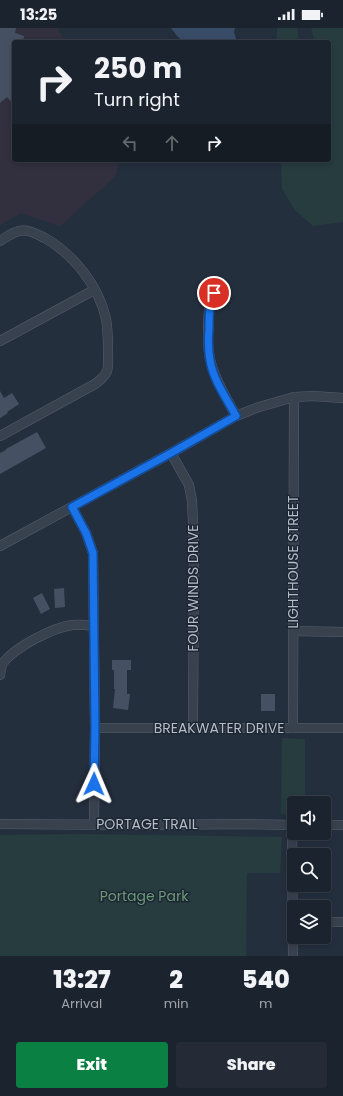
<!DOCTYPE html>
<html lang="en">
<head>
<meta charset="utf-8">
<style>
	:root { --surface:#1b232e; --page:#242b36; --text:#f1f3f6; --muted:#a0a4aa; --line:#39404a; --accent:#0b8043 }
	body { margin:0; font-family:Poppins,sans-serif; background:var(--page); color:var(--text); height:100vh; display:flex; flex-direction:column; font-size:15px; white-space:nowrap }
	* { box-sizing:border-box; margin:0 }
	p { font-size:13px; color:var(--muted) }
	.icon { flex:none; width:22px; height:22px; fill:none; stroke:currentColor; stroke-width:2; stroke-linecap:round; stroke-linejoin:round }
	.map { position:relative; height:928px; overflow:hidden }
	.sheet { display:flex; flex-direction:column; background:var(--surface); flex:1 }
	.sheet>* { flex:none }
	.banner { position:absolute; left:12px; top:12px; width:319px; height:122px; border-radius:4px; box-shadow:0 2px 6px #0003,0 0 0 1px var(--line); background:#1b232e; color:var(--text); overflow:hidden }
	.fabs { position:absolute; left:287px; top:768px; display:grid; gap:8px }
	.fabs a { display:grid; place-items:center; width:44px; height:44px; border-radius:4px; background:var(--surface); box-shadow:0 2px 6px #0003,0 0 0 1px var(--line); font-size:20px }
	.pin { position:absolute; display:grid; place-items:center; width:34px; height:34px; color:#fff; margin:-17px; border:2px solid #fff; border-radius:50%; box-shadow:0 1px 4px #0007 }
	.me { position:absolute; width:44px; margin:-22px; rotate:1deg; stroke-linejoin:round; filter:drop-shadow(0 0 3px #0008) }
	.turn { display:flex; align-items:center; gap:14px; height:84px; padding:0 16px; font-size:18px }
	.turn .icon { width:52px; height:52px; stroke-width:2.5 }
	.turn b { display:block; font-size:28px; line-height:34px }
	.lanes { display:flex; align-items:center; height:38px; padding:0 16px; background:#0003; justify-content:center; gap:20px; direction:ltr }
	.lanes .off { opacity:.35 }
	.eta { display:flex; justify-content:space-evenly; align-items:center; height:68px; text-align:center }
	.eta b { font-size:24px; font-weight:800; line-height:28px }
	.primary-button { display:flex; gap:8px; margin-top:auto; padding:8px 16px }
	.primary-button a { flex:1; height:46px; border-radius:4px; background:var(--accent); color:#fff; font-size:16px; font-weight:800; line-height:46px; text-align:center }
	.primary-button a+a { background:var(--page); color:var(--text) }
	.status { display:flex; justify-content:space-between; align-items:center; height:28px; padding:0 20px; background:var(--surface); direction:ltr }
	.status svg { height:11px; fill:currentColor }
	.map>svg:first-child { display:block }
	.medical { fill:#32303f }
	.green { fill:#263c3f }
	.water { fill:#394c67 }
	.building { fill:#455162 }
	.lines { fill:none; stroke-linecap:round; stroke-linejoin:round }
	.minor-casing { stroke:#565f6c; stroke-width:10 }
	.minor { stroke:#38414e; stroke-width:9 }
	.route-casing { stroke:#114b97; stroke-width:10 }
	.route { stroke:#1a73e8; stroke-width:7 }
	.labels { text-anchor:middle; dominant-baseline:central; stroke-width:3; stroke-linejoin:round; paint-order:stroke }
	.street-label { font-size:14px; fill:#b4bcc9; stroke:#1d2633 }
	.park-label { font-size:14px; fill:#6b9a76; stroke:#1d2633 }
</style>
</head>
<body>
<div class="status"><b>13:25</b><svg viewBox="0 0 49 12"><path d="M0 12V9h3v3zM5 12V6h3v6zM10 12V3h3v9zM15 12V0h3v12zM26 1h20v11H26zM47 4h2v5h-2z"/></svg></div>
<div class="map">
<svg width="343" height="928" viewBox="0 0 343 928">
	<rect width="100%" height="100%" fill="#242f3e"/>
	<polygon class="medical" points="0,0 57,0 66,14 14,14 14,132 119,132 116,147 109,154 60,198 21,185 0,197"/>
	<g class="green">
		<polygon points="277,0 297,0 299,14 277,14"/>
		<polygon points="311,0 343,0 343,194 313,198 295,182 282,161 281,132 329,132 329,14 315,14"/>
		<polygon points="282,710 305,711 305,775 294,775 294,786 281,786"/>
		<polygon points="79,806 282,809 280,845 247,845 246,928 0,928 0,807"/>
	</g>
	<polygon class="water" points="171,0 235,0 234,4 237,14 184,14 177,8"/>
	<g class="building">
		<polygon points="0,0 16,0 15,5 24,8 23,14 14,14 14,77 7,69 0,75"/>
		<polygon points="0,363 4,370 12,365 19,376 7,384 8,385 0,390"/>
		<polygon points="37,404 46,420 0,446 0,425 6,422 6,421"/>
		<polygon points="64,560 65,579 55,580 54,561"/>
		<polygon points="42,565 50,581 41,586 33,570"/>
		<polygon points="112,632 131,632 131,642 127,642 127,666 130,666 128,682 113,680 115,661 114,661 114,642 112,642"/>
		<rect x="261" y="666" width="14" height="17"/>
	</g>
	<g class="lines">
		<g class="minor-casing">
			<g id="minor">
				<path d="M0,213C5,210 13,204 19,203C29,201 36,206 45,210C74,227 99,258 106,291C108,301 108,312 108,322C108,341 111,344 95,356L0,408"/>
				<path d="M218,256C215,262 212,268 211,273C207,287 207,322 211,335C216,354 227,371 236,388"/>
				<polyline points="0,313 94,262"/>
				<polyline points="171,425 189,457 192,473 194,517 193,700"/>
				<polyline points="72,479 86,505 93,525 95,700 94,796"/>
				<polyline points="0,518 171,425 236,388 259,379 294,369 313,368 343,370"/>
				<polyline points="293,603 343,604"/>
				<path d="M0,647C1,643 1,638 3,635C15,619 52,600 72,597C79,596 87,597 94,598"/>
				<polyline points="95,700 343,700"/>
				<polyline points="293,700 294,369"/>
				<polyline points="0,796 142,797 245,796 294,797"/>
				<polyline points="292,797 293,928"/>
				<polyline points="324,797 343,797"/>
				<polyline points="324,894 343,894"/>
			</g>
		</g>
		<use href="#minor" class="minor"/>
	</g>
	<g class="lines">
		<g class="route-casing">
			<path id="route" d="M94,756L95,700L93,525L86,505L72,479L171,425L236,388C227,371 213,352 210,332C208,322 208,312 209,301C209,289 209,277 214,265"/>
		</g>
		<use href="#route" class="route"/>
	</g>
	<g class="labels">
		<g class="street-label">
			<text transform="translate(293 534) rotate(-90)">LIGHTHOUSE STREET</text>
			<text transform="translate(193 560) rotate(-90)">FOUR WINDS DRIVE</text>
			<text x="219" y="700">BREAKWATER DRIVE</text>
			<text x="147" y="796">PORTAGE TRAIL</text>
		</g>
		<g class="park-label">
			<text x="144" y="868">Portage Park</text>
		</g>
	</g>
</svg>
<div class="fabs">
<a><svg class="icon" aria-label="sound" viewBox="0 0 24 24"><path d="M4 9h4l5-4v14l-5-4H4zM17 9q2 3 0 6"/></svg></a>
<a><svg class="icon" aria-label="search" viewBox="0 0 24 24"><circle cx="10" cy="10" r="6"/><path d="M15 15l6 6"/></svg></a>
<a><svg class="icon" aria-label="layers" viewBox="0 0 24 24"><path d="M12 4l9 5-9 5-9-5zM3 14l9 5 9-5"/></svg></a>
</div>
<div class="pin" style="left:214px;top:265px;background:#d93025"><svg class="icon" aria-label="arrive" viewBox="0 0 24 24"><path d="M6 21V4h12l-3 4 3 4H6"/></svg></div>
<svg class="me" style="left:94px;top:756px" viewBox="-20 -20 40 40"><path d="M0-17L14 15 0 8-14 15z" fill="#1a73e8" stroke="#fff" stroke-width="4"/></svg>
<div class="banner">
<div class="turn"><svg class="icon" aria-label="right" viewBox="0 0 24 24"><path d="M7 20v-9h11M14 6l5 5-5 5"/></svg><div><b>250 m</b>Turn right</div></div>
<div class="lanes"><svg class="icon off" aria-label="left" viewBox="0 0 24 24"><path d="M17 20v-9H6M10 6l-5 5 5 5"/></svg><svg class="icon off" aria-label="ahead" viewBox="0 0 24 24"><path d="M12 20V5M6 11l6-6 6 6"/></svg><svg class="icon" aria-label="right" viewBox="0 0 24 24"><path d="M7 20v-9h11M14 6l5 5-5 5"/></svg></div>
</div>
</div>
<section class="sheet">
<div class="eta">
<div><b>13:27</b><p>Arrival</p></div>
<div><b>2</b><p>min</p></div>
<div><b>540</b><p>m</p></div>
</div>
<div class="primary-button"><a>Exit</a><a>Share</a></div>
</section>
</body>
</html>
